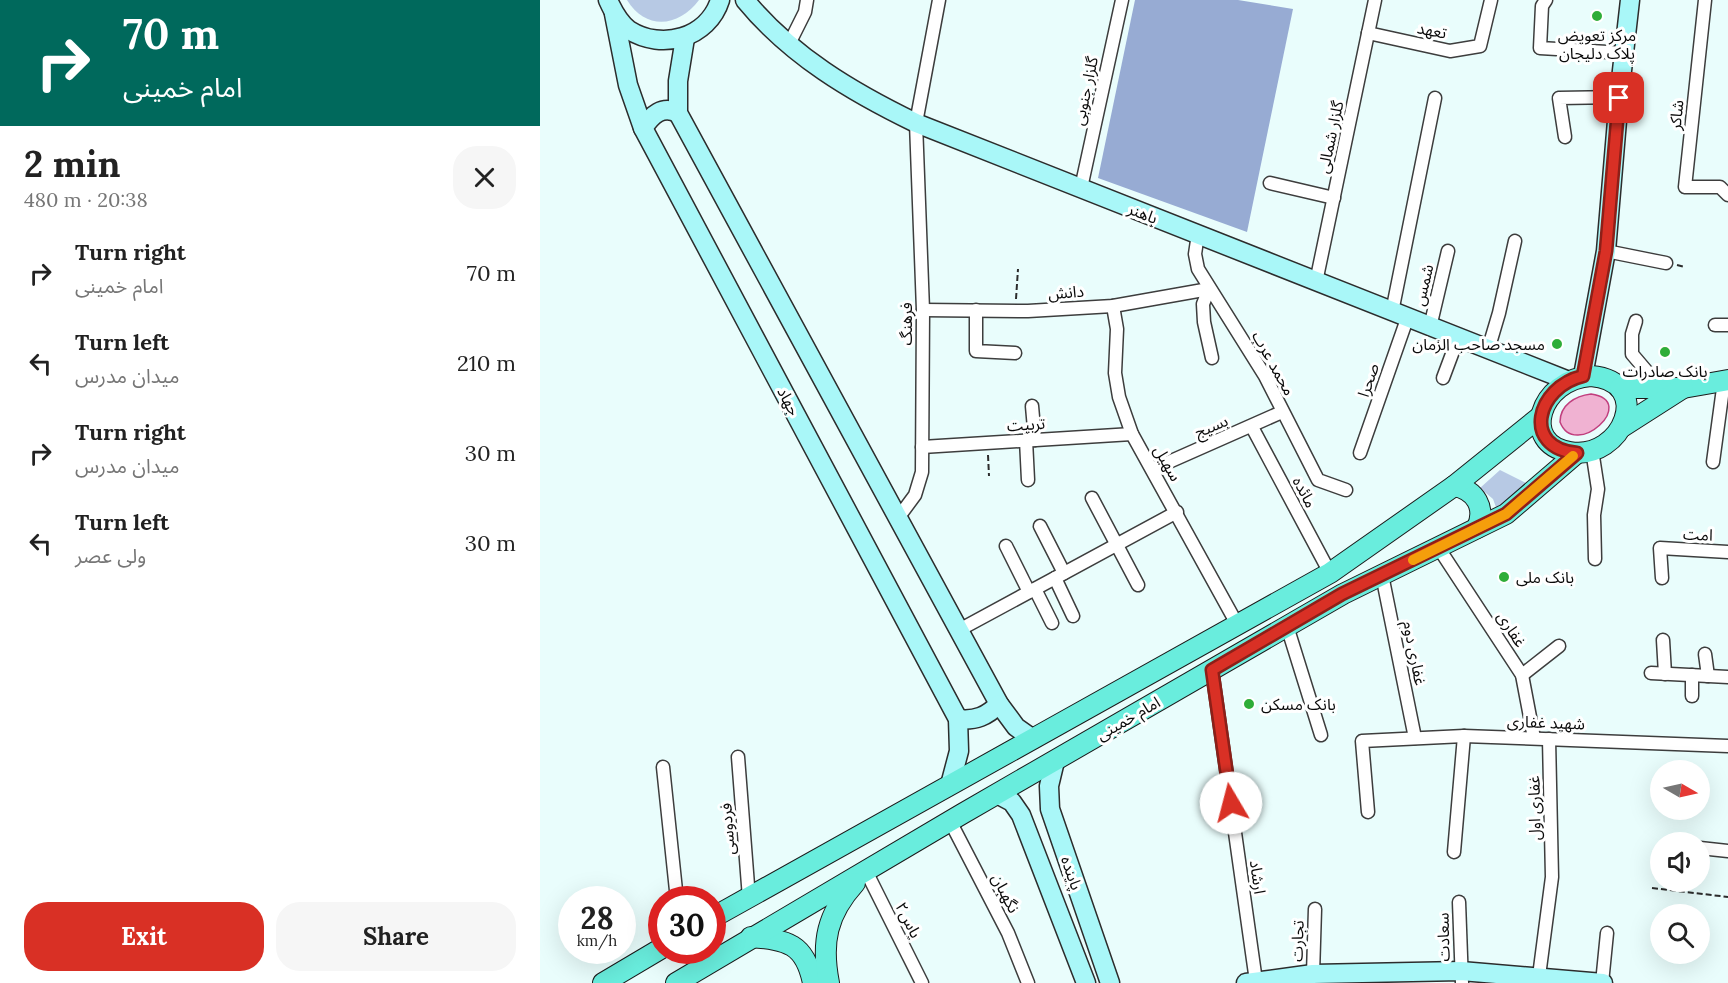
<!DOCTYPE html>
<html lang="en">
<head>
<meta charset="utf-8">
<style>
	:root { --surface:#fff; --page:#f6f6f6; --text:#222; --muted:#767676; --accent:#d93025 }
	body { margin:0; font-family:Lora,"Noto Sans Arabic",serif; background:var(--page); color:var(--text); height:100vh; display:flex; flex-direction:column; font-size:22px; white-space:nowrap }
	* { box-sizing:border-box; margin:0 }
	p { font-size:20px; color:var(--muted) }
	.icon { flex:none; width:33px; height:33px; fill:none; stroke:currentColor; stroke-width:2; stroke-linecap:round; stroke-linejoin:round }
	.map { position:relative; flex:1; overflow:hidden }
	.drawer { display:flex; flex-direction:column; background:var(--surface); width:540px }
	.drawer>* { flex:none }
	.banner { background:#00695c; color:#fff; overflow:hidden }
	.needle { width:39px; rotate:99deg }
	.tools { position:absolute; left:1110px; top:760px; display:grid; gap:12px }
	.tools a { display:grid; place-items:center; width:60px; height:60px; border-radius:50%; background:var(--surface); box-shadow:0 6px 24px #0002; font-size:30px }
	.speed { position:absolute; left:18px; top:886px; display:flex; gap:12px; font-size:30px; font-weight:700; text-align:center }
	.speed>* { display:grid; place-content:center; width:78px; height:78px; border-radius:50%; background:var(--surface); box-shadow:0 6px 24px #0002; line-height:1 }
	.speed small { font-size:15px; font-weight:400 }
	.speed .limit { border:9px solid #d22; background:#fff; color:#111 }
	.pin { position:absolute; display:grid; place-items:center; width:51px; height:51px; color:#fff; margin:-26px; border-radius:12px; box-shadow:0 3px 9px #0006 }
	.me { position:absolute; width:66px; margin:-33px; rotate:352deg; stroke-linejoin:round; filter:drop-shadow(0 0 4px #0008) }
	.turn { display:flex; align-items:center; gap:21px; height:126px; padding:0 24px; font-size:27px }
	.turn .icon { width:78px; height:78px; stroke-width:2.5 }
	.turn b { display:block; font-size:42px; line-height:51px }
	.round { display:grid; place-items:center; flex:none; width:63px; height:63px; border-radius:24px; background:var(--page) }
	.head { display:flex; align-items:center; justify-content:space-between; height:102px; padding:0 24px }
	h1 { font-size:36px; font-weight:700; line-height:45px }
	.button { display:flex; gap:12px; margin-top:auto; padding:12px 24px }
	.button a { flex:1; height:69px; border-radius:24px; background:var(--accent); color:#fff; font-size:24px; font-weight:700; line-height:69px; text-align:center }
	.button a+a { background:var(--page); color:var(--text) }
	ul { padding:0; list-style:none }
	li { display:flex; align-items:center; gap:18px; height:90px; padding:0 24px }
	li div { flex:1 }
	li b { display:block; font-size:22px }
	li em { font-style:normal }
	main { display:flex; flex:1; min-height:0 }
	.map>svg:first-child { display:block }
	.green { fill:#b7c9e4 }
	.forest { fill:#97abd3 }
	.water { fill:#f0b2d2; stroke:#c13f7e; stroke-width:1.5 }
	.lines { fill:none; stroke-linecap:round; stroke-linejoin:round }
	.street-casing { stroke:#3d3d3d; stroke-width:15 }
	.secondary-casing { stroke:#2c2c2c; stroke-width:21 }
	.primary-casing { stroke:#1b1b1b; stroke-width:22 }
	.path { stroke:#2c2c2c; stroke-width:2; stroke-dasharray:6 3; stroke-linecap:butt }
	.street { stroke:#fff; stroke-width:12 }
	.secondary { stroke:#a9f7f8; stroke-width:18 }
	.primary { stroke:#69eddd; stroke-width:20 }
	.route-casing { stroke:#8d1f18; stroke-width:15 }
	.route { stroke:#d93025; stroke-width:10 }
	.slow { stroke:#f59e0b; stroke-width:10 }
	.poi-dot { fill:#2fad38; stroke:#fff; stroke-width:2 }
	.labels { text-anchor:middle; dominant-baseline:central; stroke-width:6; stroke-linejoin:round; paint-order:stroke }
	.street-label { font-size:16px; fill:#0a0a0a; stroke:#fff }
	.poi-label { font-size:16px; fill:#0a0a0a; stroke:#fff }
</style>
</head>
<body>
<main>
<section class="drawer">
<div class="banner">
<div class="turn"><svg class="icon" aria-label="right" viewBox="0 0 24 24"><path d="M7 20v-9h11M14 6l5 5-5 5"/></svg><div><b>70 m</b>امام خمینی</div></div>
</div>
<div class="head"><div><h1>2 min</h1><p>480 m · 20:38</p></div><a class="round"><svg class="icon" aria-label="close" viewBox="0 0 24 24"><path d="M6 6l12 12M18 6L6 18"/></svg></a></div>
<ul>
<li><svg class="icon" aria-label="right" viewBox="0 0 24 24"><path d="M7 20v-9h11M14 6l5 5-5 5"/></svg><div><b>Turn right</b><p>امام خمینی</p></div><em>70 m</em></li>
<li><svg class="icon" aria-label="left" viewBox="0 0 24 24"><path d="M17 20v-9H6M10 6l-5 5 5 5"/></svg><div><b>Turn left</b><p>میدان مدرس</p></div><em>210 m</em></li>
<li><svg class="icon" aria-label="right" viewBox="0 0 24 24"><path d="M7 20v-9h11M14 6l5 5-5 5"/></svg><div><b>Turn right</b><p>میدان مدرس</p></div><em>30 m</em></li>
<li><svg class="icon" aria-label="left" viewBox="0 0 24 24"><path d="M17 20v-9H6M10 6l-5 5 5 5"/></svg><div><b>Turn left</b><p>ولی عصر</p></div><em>30 m</em></li>
</ul>
<div class="button"><a>Exit</a><a>Share</a></div>
</section>
<div class="map">
<svg width="1188" height="983" viewBox="0 0 1188 983">
	<rect width="100%" height="100%" fill="#e9fdfc"/>
	<g class="green">
		<path d="M87,0H159C139,27 106,31 87,0Z"/>
		<polygon points="960,470 988,484 957,510 953,499 940,488"/>
	</g>
	<polygon class="forest" points="595,0 698,0 753,9 707,232 558,178"/>
	<path class="water" d="M1051,394C1100,401 1035,461 1020,422C1020,405 1035,396 1051,394Z"/>
	<g class="lines">
		<g class="street-casing">
			<g id="street">
				<polyline points="1006,0 1002,6 1000,48 1084,53"/>
				<polyline points="1165,0 1145,187 1180,187 1188,195"/>
				<polyline points="828,33 910,51 940,46 951,0"/>
				<polyline points="249,44 265,12 267,0"/>
				<polyline points="1025,137 1019,98 1079,97"/>
				<polyline points="730,183 794,198"/>
				<polyline points="541,188 582,0"/>
				<polyline points="658,234 655,254 658,269 725,376 778,480 806,490"/>
				<polyline points="1066,251 1126,263"/>
				<polyline points="776,282 835,0"/>
				<polyline points="669,289 663,304 664,322 672,358"/>
				<polyline points="573,306 577,329 575,373 579,397 592,434 697,624"/>
				<polyline points="383,310 488,311 573,306 669,289"/>
				<polyline points="436,310 436,351 475,353"/>
				<polyline points="852,312 895,98"/>
				<polyline points="1096,321 1092,334 1092,354 1109,374 1113,387"/>
				<polyline points="1175,325 1188,325"/>
				<polyline points="890,327 908,251"/>
				<polyline points="948,350 959,313 975,241"/>
				<polyline points="903,378 918,338"/>
				<polyline points="492,406 495,440"/>
				<polyline points="712,427 790,573"/>
				<polyline points="486,440 488,480"/>
				<polyline points="382,447 592,434"/>
				<polyline points="1052,450 1058,489 1054,515 1055,559"/>
				<polyline points="820,453 867,319"/>
				<polyline points="1173,462 1184,381"/>
				<polyline points="613,469 742,412"/>
				<polyline points="552,498 598,585"/>
				<polyline points="358,518 375,495 382,472 383,310 376,123 399,0"/>
				<polyline points="500,526 524,573"/>
				<polyline points="466,546 489,592"/>
				<polyline points="898,547 982,675 994,738"/>
				<polyline points="842,575 875,738"/>
				<polyline points="515,578 533,616"/>
				<polyline points="1122,578 1120,548 1188,552"/>
				<polyline points="495,589 512,623"/>
				<polyline points="747,626 781,735"/>
				<polyline points="419,630 637,512"/>
				<polyline points="1123,640 1125,674"/>
				<polyline points="1165,654 1168,676"/>
				<polyline points="672,670 716,981"/>
				<polyline points="1111,673 1188,677"/>
				<polyline points="982,675 1019,646"/>
				<polyline points="1152,675 1152,696"/>
				<polyline points="198,757 209,898"/>
				<polyline points="123,767 137,900"/>
				<polyline points="828,812 822,741 924,736 1188,746"/>
				<polyline points="410,821 468,933 488,983"/>
				<polyline points="1160,848 1188,851"/>
				<polyline points="914,852 924,736"/>
				<polyline points="326,871 382,983"/>
				<polyline points="919,902 922,983"/>
				<polyline points="773,974 775,909"/>
				<polyline points="999,976 1012,877 1009,739"/>
				<polyline points="1062,983 1067,933"/>
			</g>
		</g>
		<g class="secondary-casing">
			<g id="secondary">
				<path d="M68,0C73,11 79,23 89,30C122,51 168,38 180,0"/>
				<path d="M205,0C251,56 312,92 376,123L1029,381"/>
				<polyline points="74,14 88,85 103,128 418,719 419,751 410,785"/>
				<polyline points="145,38 138,81 138,113 459,704 476,727 493,739"/>
				<path d="M103,128C112,115 122,105 138,113"/>
				<polyline points="1043,376 1066,251 1079,97 1090,0"/>
				<path d="M418,719C436,721 447,716 459,704"/>
				<polyline points="515,761 509,786 510,809 570,983"/>
				<polyline points="457,794 472,802 481,815 546,983"/>
				<polyline points="706,983 773,974 921,971 1063,983"/>
			</g>
		</g>
		<g class="primary-casing">
			<g id="primary">
				<path d="M1051,376C1115,381 1083,461 1030,452C979,444 1000,379 1051,376Z"/>
				<polyline points="1080,388 1143,388 1188,380"/>
				<polyline points="1082,427 1143,388"/>
				<path d="M914,486C936,490 946,508 937,528"/>
				<polyline points="172,918 790,573 914,486 1001,416"/>
				<path d="M211,937C247,940 265,943 273,983"/>
				<polyline points="63,983 122,948"/>
				<polyline points="136,983 422,814 803,594 966,514 1037,453"/>
				<path d="M289,983C281,942 287,914 315,883"/>
			</g>
		</g>
		<g class="path">
			<polyline points="1137,265 1145,267"/>
			<polyline points="476,299 478,269"/>
			<polyline points="448,455 449,476"/>
			<polyline points="1112,888 1188,897"/>
		</g>
		<use href="#street" class="street"/>
		<use href="#secondary" class="secondary"/>
		<use href="#primary" class="primary"/>
	</g>
	<g class="lines">
		<g class="route-casing">
			<path id="route" d="M691,803L672,670L802,594L966,514L1037,453C981,448 996,387 1043,376L1066,251L1079,98"/>
		</g>
		<use href="#route" class="route"/>
		<polyline class="slow" points="873,560 966,514 1033,456"/>
	</g>
	<g class="poi-dot">
		<circle cx="1057" cy="16" r="6"/>
		<circle cx="1017" cy="344" r="6"/>
		<circle cx="1125" cy="352" r="6"/>
		<circle cx="964" cy="577" r="6"/>
		<circle cx="709" cy="704" r="6"/>
	</g>
	<g class="labels">
		<g class="street-label">
			<text transform="translate(892 30) rotate(11)">تعهد</text>
			<text transform="translate(545 91) rotate(-78)">گلزار جنوبی</text>
			<text transform="translate(1136 115) rotate(-84)">شاکر</text>
			<text transform="translate(790 137) rotate(-78)">گلزار شمالی</text>
			<text transform="translate(603 213) rotate(22)">باهنر</text>
			<text transform="translate(883 285) rotate(-77)">شمس</text>
			<text transform="translate(526 292) rotate(-4)">دانش</text>
			<text transform="translate(366 324) rotate(-90)">فرهنگ</text>
			<text transform="translate(734 363) rotate(61)">محمد عرب</text>
			<text transform="translate(828 380) rotate(-71)">صحرا</text>
			<text transform="translate(249 401) rotate(62)">جهاد</text>
			<text transform="translate(486 424) rotate(-4)">تربیت</text>
			<text transform="translate(671 426) rotate(-23)">بسیج</text>
			<text transform="translate(628 463) rotate(60)">سهیل</text>
			<text transform="translate(765 492) rotate(62)">مائده</text>
			<text transform="translate(1158 534) rotate(3)">امت</text>
			<text transform="translate(972 629) rotate(57)">غفاری</text>
			<text transform="translate(875 653) rotate(79)">غفاری دوم</text>
			<text transform="translate(588 718) rotate(-30)">امام خمینی</text>
			<text transform="translate(1006 722) rotate(2)">شهید غفاری</text>
			<text transform="translate(994 808) rotate(-91)">غفاری اول</text>
			<text transform="translate(187 829) rotate(-94)">فردوسی</text>
			<text transform="translate(532 873) rotate(71)">پاینده</text>
			<text transform="translate(718 877) rotate(82)">ارشاد</text>
			<text transform="translate(466 893) rotate(63)">نگهبان</text>
			<text transform="translate(369 920) rotate(63)">یاس۲</text>
			<text transform="translate(903 937) rotate(-91)">سعادت</text>
			<text transform="translate(757 941) rotate(-88)">تجارت</text>
		</g>
		<g class="poi-label">
			<text x="1057" y="35">مرکز تعویض<tspan x="1057" dy="18">پلاک دلیجان</tspan></text>
			<text x="1005" y="344" text-anchor="end">مسجد صاحب الزمان</text>
			<text x="1125" y="371">بانک صادرات</text>
			<text x="976" y="577" text-anchor="start">بانک ملی</text>
			<text x="721" y="704" text-anchor="start">بانک مسکن</text>
		</g>
	</g>
</svg>
<div class="tools">
<a><svg class="needle" viewBox="-14 -14 28 28"><path d="M0-13l5 13h-10z" fill="#e53935"/><path d="M0 13l5-13h-10z" fill="#767676"/></svg></a>
<a><svg class="icon" aria-label="sound" viewBox="0 0 24 24"><path d="M4 9h4l5-4v14l-5-4H4zM17 9q2 3 0 6"/></svg></a>
<a><svg class="icon" aria-label="search" viewBox="0 0 24 24"><circle cx="10" cy="10" r="6"/><path d="M15 15l6 6"/></svg></a>
</div>
<div class="speed"><div>28<small>km/h</small></div><div class="limit">30</div></div>
<div class="pin" style="left:1079px;top:98px;background:#d93025"><svg class="icon" aria-label="arrive" viewBox="0 0 24 24"><path d="M6 21V4h12l-3 4 3 4H6"/></svg></div>
<svg class="me" style="left:691px;top:803px" viewBox="-20 -20 40 40"><circle r="19" fill="#fff"/><path d="M0-13L10 11 0 6-10 11z" fill="#d93025"/></svg>
</div>
</main>
</body>
</html>
